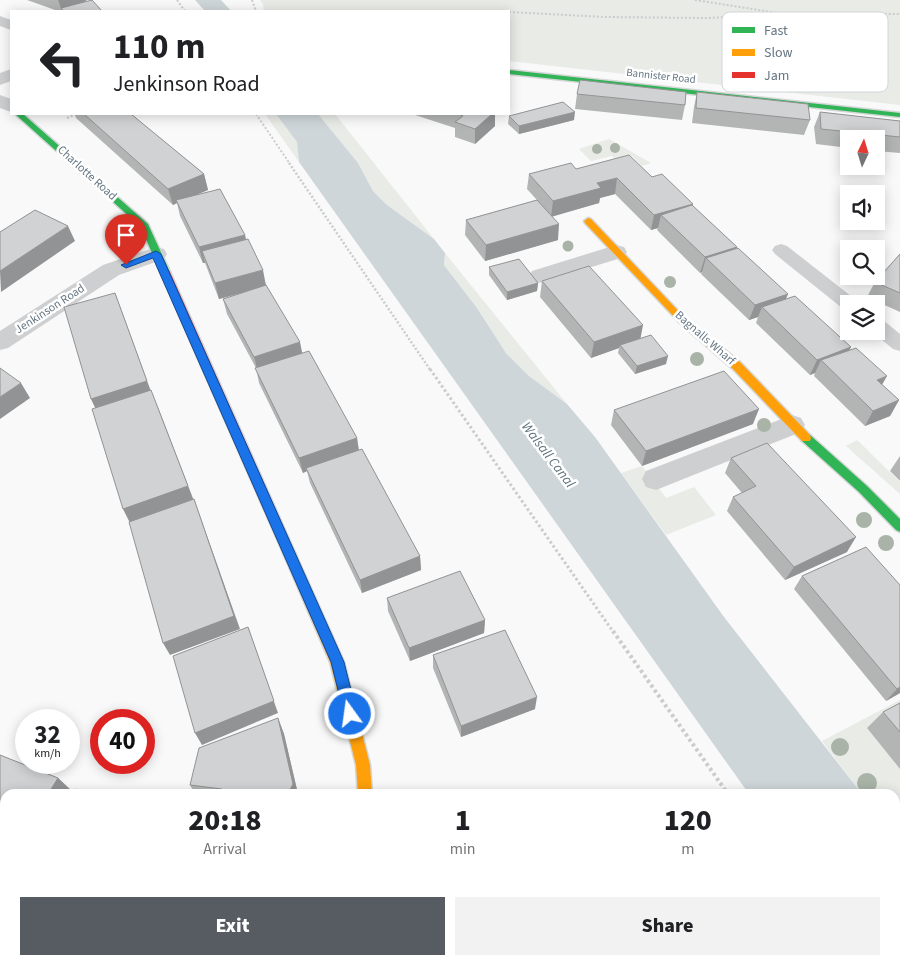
<!DOCTYPE html>
<html lang="en">
<head>
<meta charset="utf-8">
<style>
	:root { --surface:#fff; --page:#f2f2f2; --text:#202124; --muted:#757577; --accent:#565c61 }
	body { margin:0; font-family:"Source Sans 3",sans-serif; background:var(--page); color:var(--text); height:100vh; display:flex; flex-direction:column; font-size:19px; white-space:nowrap }
	* { box-sizing:border-box; margin:0 }
	p { font-size:16px; color:var(--muted) }
	.icon { flex:none; width:28px; height:28px; fill:none; stroke:currentColor; stroke-width:2; stroke-linecap:round; stroke-linejoin:round }
	.map { position:relative; flex:1; overflow:hidden }
	.sheet { position:absolute; left:0px; top:789px; width:900px; height:176px; display:flex; flex-direction:column; background:var(--surface); border-radius:15px 15px 0 0; box-shadow:0 2px 12px #0003 }
	.sheet>* { flex:none }
	.hud { position:absolute; left:10px; top:10px; width:500px; height:105px; border-radius:0px; box-shadow:0 2px 12px #0003; background:#fff; color:var(--text); overflow:hidden }
	.needle { width:32px; rotate:4deg }
	.controls { position:absolute; left:840px; top:130px; display:grid; gap:10px }
	.controls a { display:grid; place-items:center; width:45px; height:45px; border-radius:0px; background:var(--surface); box-shadow:0 2px 12px #0003; font-size:25px }
	.speed { position:absolute; left:15px; top:709px; display:flex; gap:10px; font-size:25px; font-weight:700; text-align:center }
	.speed>* { display:grid; place-content:center; width:65px; height:65px; border-radius:50%; background:var(--surface); box-shadow:0 2px 12px #0003; line-height:1 }
	.speed small { font-size:12px; font-weight:400 }
	.speed .limit { border:8px solid #d22; background:#fff; color:#111 }
	.pin { position:absolute; display:grid; place-items:center; width:42px; height:42px; color:#fff; margin:-51px -21px; border-radius:50% 50% 50% 0; rotate:-45deg; box-shadow:0 0 5px #0007 }
	.pin .icon { rotate:45deg }
	.me { position:absolute; width:55px; margin:-28px; rotate:346deg; stroke-linejoin:round; filter:drop-shadow(0 0 4px #0008) }
	.turn { display:flex; align-items:center; gap:18px; height:105px; padding:0 20px; font-size:22px }
	.turn .icon { width:65px; height:65px; stroke-width:2.5 }
	.turn b { display:block; font-size:35px; line-height:42px }
	.eta { display:flex; justify-content:space-evenly; align-items:center; height:85px; text-align:center }
	.eta b { font-size:30px; font-weight:800; line-height:35px }
	.button { display:flex; gap:10px; margin-top:auto; padding:10px 20px }
	.button a { flex:1; height:58px; border-radius:0px; background:var(--accent); color:#fff; font-size:20px; font-weight:800; line-height:58px; text-align:center }
	.button a+a { background:var(--page); color:var(--text) }
	.map>svg:first-child { display:block }
	.green { fill:#e8ebe6 }
	.water { fill:#ced6d9 }
	.lines { fill:none; stroke-linecap:round; stroke-linejoin:round }
	.canal { fill:#ced6d9; fill-rule:evenodd }
	.fast-casing { stroke:#d5d6d7; stroke-width:3 }
	.slow-casing { stroke:#d5d6d7; stroke-width:3 }
	.jam-casing { stroke:#d5d6d7; stroke-width:3 }
	.path-far3 { stroke:#cbcccd; stroke-width:2; stroke-dasharray:2 2; stroke-linecap:butt }
	.path-far2 { stroke:#cbcccd; stroke-width:2.5; stroke-dasharray:2 2; stroke-linecap:butt }
	.path-far1 { stroke:#cbcccd; stroke-width:3; stroke-dasharray:2.5 2.5; stroke-linecap:butt }
	.path { stroke:#cbcccd; stroke-width:4; stroke-dasharray:3 3; stroke-linecap:butt }
	.lane { fill:#cecfd0; fill-rule:evenodd }
	.street { fill:#cecfd0; fill-rule:evenodd }
	.fast { fill:#30b455; fill-rule:evenodd }
	.slow { fill:#ff9f0a; fill-rule:evenodd }
	.jam { fill:#e5322d; fill-rule:evenodd }
	.tree { fill:#a9b3a7 }
	.wall { fill:#b3b5b5 }
	.shaded-wall { fill:#929394 }
	.building { fill:#d0d2d3; stroke:#929394 }
	.route { fill:#1a73e8; stroke:#114b97 }
	.labels { text-anchor:middle; dominant-baseline:central; stroke-width:5; stroke-linejoin:round; paint-order:stroke }
	.far-street-label { font-size:11px; fill:#657683; stroke:#fff }
	.street-label { font-size:12px; fill:#657683; stroke:#fff }
	.water-label { font-size:14px; font-style:italic; fill:#60757c; stroke:#fff }
	.key { fill:#fff; stroke:#d1d6da; stroke-width:1 }
	.key-label { font-size:14px; fill:#657683 }
</style>
</head>
<body>
<div class="map">
<svg width="900" height="964" viewBox="0 0 900 964">
	<rect width="100%" height="100%" fill="#f9f9f9"/>
	<g class="green">
		<polygon points="260,0 900,0 900,105 509,61 509,11 264,11 263,4"/>
		<polygon points="265,114 276,114 297,142 299,162"/>
		<polygon points="318,114 335,114 434,239 387,205 373,191 358,163"/>
		<polygon points="609,139 651,163 642,166 632,156 616,160 612,156 591,161 579,149"/>
		<polygon points="445,253 567,404 529,376 506,353 477,308 444,265"/>
		<polygon points="857,440 900,482 900,494 846,446"/>
		<polygon points="642,466 666,498 694,487 716,515 666,535 621,473"/>
		<polygon points="900,700 900,711 867,728 900,769 900,842 895,836 895,794 862,794 822,741"/>
	</g>
	<g class="water">
		<polygon points="276,114 318,114 358,163 373,191 387,205 434,239 445,253 444,265 477,308 506,353 529,376 567,404 595,437 724,617 862,794 749,794 299,162 297,142"/>
		<polygon points="895,836 900,842 900,964 879,964 876,960 895,960"/>
	</g>
	<g class="lines">
		<polygon class="canal" points="195,0 221,0 231,11 205,11"/>
		<g class="fast-casing">
			<g id="fast">
				<polygon points="509,70 900,113 900,117 509,74"/>
				<polygon points="15,114 23,114 148,224 170,272 168,274 165,275 160,272 141,227"/>
				<polygon points="806,434 810,435 867,486 900,519 900,532 896,530 859,492 802,441 801,438 802,435"/>
			</g>
		</g>
		<g class="slow-casing">
			<g id="slow">
				<polygon points="588,218 591,219 685,318 741,363 810,435 811,438 810,441 802,441 733,369 679,322 585,223 584,221"/>
				<polygon points="290,550 294,551 296,555 344,662 370,765 372,794 358,794 356,765 330,662 284,555 286,551"/>
			</g>
		</g>
		<g class="jam-casing">
			<polygon id="jam" points="165,269 170,272 296,555 294,559 290,560 286,559 284,555 160,272"/>
		</g>
		<g class="path-far3">
			<polyline points="177,0 185,11"/>
			<polyline points="252,0 256,11"/>
			<polyline points="695,0 778,13"/>
			<polyline points="319,11 370,11"/>
			<polyline points="509,12 605,17 707,18 784,14 900,14"/>
			<polyline points="256,114 290,164"/>
			<polyline points="67,118 77,114"/>
		</g>
		<polyline class="path-far2" points="289,163 431,371"/>
		<polyline class="path-far1" points="430,369 614,633"/>
		<g class="path">
			<polyline points="613,631 728,794"/>
			<polyline points="834,960 836,964"/>
		</g>
		<g class="lane">
			<polygon points="781,244 787,246 856,300 858,304 849,304 849,310 842,308 775,254 772,250 775,246"/>
			<polygon points="876,319 883,320 900,334 900,351 893,349 871,331 876,331"/>
		</g>
		<g class="street">
			<polygon points="0,16 11,20 11,30 0,26"/>
			<polygon points="11,69 11,81 0,85 0,73"/>
			<polygon points="0,95 11,99 11,112 0,108"/>
			<polygon points="616,245 624,247 627,252 624,257 540,283 532,281 529,276 532,271"/>
			<polygon points="156,247 164,249 167,254 164,259 119,275 8,348 0,350 0,331 103,265"/>
			<polygon points="792,415 801,418 805,425 801,432 656,490 646,487 642,479 646,471"/>
			<polygon points="299,960 339,960 337,964 297,964"/>
		</g>
		<use href="#fast" class="fast"/>
		<use href="#slow" class="slow"/>
		<use href="#jam" class="jam"/>
	</g>
	<g class="tree">
		<circle cx="615" cy="148" r="5"/>
		<circle cx="597" cy="149" r="5"/>
		<circle cx="568" cy="246" r="5.5"/>
		<circle cx="670" cy="282" r="6"/>
		<circle cx="697" cy="359" r="7"/>
		<circle cx="764" cy="425" r="7"/>
		<circle cx="864" cy="520" r="8"/>
		<circle cx="886" cy="543" r="8"/>
		<circle cx="840" cy="747" r="9"/>
		<circle cx="867" cy="783" r="10"/>
	</g>
	<g class="wall">
		<polygon points="27,0 87,0 84,2 102,11 58,11"/>
		<polygon points="697,92 810,120 804,135 692,123 694,107"/>
		<polygon points="577,94 685,105 682,120 575,109"/>
		<polygon points="820,112 900,121 900,153 876,151 876,139 849,139 849,148 816,144 814,127"/>
		<polygon points="75,114 131,114 204,174 208,190 195,195 245,235 246,240 266,285 302,353 357,438 359,450 420,556 421,570 362,593 310,483 307,471 303,473 259,383 256,368 227,314 223,299 241,293 219,299 205,263 203,263 180,216 177,203 173,205 76,118"/>
		<polygon points="412,114 495,114 495,126 475,144 455,137 455,128"/>
		<polygon points="509,116 574,120 519,134 508,124"/>
		<polygon points="576,169 652,177 692,206 737,247 736,248 786,299 850,350 882,385 899,400 890,416 865,426 814,376 815,373 810,375 756,323 758,317 749,320 701,274 702,272 700,273 657,230 658,228 651,230 615,194 600,198 599,203 552,216 558,240 485,261 465,235 466,220 537,200 527,189 529,174"/>
		<polygon points="900,254 900,312 867,297 875,282"/>
		<polygon points="489,267 538,283 537,291 507,300 489,275"/>
		<polygon points="542,281 640,338 666,364 635,374 618,353 619,348 591,358 540,297"/>
		<polygon points="614,410 753,424 642,466 611,425"/>
		<polygon points="900,456 900,481 890,471"/>
		<polygon points="731,458 847,552 785,580 727,511 733,497 742,493 725,473"/>
		<polygon points="802,576 900,585 900,693 886,701 794,589"/>
		<polygon points="387,598 485,620 484,633 410,661 388,611"/>
		<polygon points="433,655 535,709 461,737 433,668"/>
		<polygon points="900,703 900,769 867,728 883,712"/>
		<polygon points="278,718 284,734 298,794 195,794 190,785"/>
		<polygon points="0,755 58,778 73,792 5,794 5,854 0,852"/>
		<polygon points="621,960 708,960 706,964 620,964"/>
	</g>
	<g class="shaded-wall">
		<polygon points="58,0 87,0 65,11 61,8 62,11"/>
		<polygon points="575,112 574,120 519,134 519,126"/>
		<polygon points="492,114 495,114 495,126 475,144 475,129"/>
		<polygon points="204,174 208,190 177,203 176,200 177,203 173,205 168,189"/>
		<polygon points="617,178 615,194 600,198 599,203 551,217 553,201 597,183"/>
		<polygon points="693,204 689,219 661,215 658,228 651,230 654,215"/>
		<polygon points="559,224 558,240 485,261 486,245"/>
		<polygon points="68,226 75,241 1,292 0,271"/>
		<polygon points="245,235 248,250 202,251 205,263 203,263 199,247"/>
		<polygon points="737,247 732,262 706,258 702,272 700,273 705,257"/>
		<polygon points="263,270 266,286 219,299 215,283"/>
		<polygon points="538,283 537,291 507,300 507,292"/>
		<polygon points="115,293 153,397 98,414 91,399"/>
		<polygon points="788,294 782,309 762,307 758,317 749,320 755,305"/>
		<polygon points="643,325 640,341 620,345 619,348 591,358 594,342"/>
		<polygon points="300,342 303,357 258,372 254,357"/>
		<polygon points="851,347 843,363 821,360 815,373 810,375 817,360"/>
		<polygon points="668,356 666,364 635,374 637,366"/>
		<polygon points="887,376 878,392 877,380"/>
		<polygon points="21,383 30,398 0,419 0,397"/>
		<polygon points="899,400 890,416 865,426 873,411"/>
		<polygon points="157,405 194,501 130,523 123,509"/>
		<polygon points="759,409 753,424 642,466 646,451"/>
		<polygon points="357,438 359,453 306,468 307,471 303,473 299,458"/>
		<polygon points="194,499 240,629 170,655 163,643"/>
		<polygon points="856,537 847,552 785,580 794,567"/>
		<polygon points="420,556 421,570 362,593 360,580"/>
		<polygon points="485,620 484,633 410,661 409,648"/>
		<polygon points="248,627 278,713 202,745 195,733"/>
		<polygon points="900,687 900,693 886,701 897,689"/>
		<polygon points="537,697 535,709 461,737 461,726"/>
		<polygon points="278,718 284,734 298,794 288,794"/>
		<polygon points="58,778 73,792 72,794 48,794"/>
	</g>
	<g class="building">
		<polygon points="92,0 102,11 64,11 61,8"/>
		<polygon points="580,80 686,92 685,105 577,94"/>
		<polygon points="697,92 808,104 810,120 696,108"/>
		<polygon points="563,102 575,112 519,126 509,116"/>
		<polygon points="820,112 900,121 900,137 821,129"/>
		<polygon points="84,114 131,114 204,174 168,189"/>
		<polygon points="458,114 492,114 475,129 455,122 463,116"/>
		<polygon points="629,155 652,177 662,174 693,204 654,215 617,178 597,183 601,188 553,201 529,174 571,163 576,169"/>
		<polygon points="220,189 245,235 199,247 176,200"/>
		<polygon points="537,200 559,224 486,245 466,220"/>
		<polygon points="692,205 737,247 705,257 661,215"/>
		<polygon points="35,210 68,226 0,271 0,232"/>
		<polygon points="248,239 263,270 215,283 202,251"/>
		<polygon points="738,248 788,294 755,305 706,258"/>
		<polygon points="900,254 900,293 875,282"/>
		<polygon points="519,259 538,283 507,292 489,267"/>
		<polygon points="589,266 643,325 594,342 542,281"/>
		<polygon points="266,285 300,342 254,357 223,299"/>
		<polygon points="115,293 147,381 91,399 64,307"/>
		<polygon points="795,296 851,347 817,360 762,307"/>
		<polygon points="651,335 668,356 637,366 620,345"/>
		<polygon points="856,348 887,376 877,380 899,400 873,411 821,360"/>
		<polygon points="309,351 357,438 299,458 255,368"/>
		<polygon points="0,368 21,383 0,397"/>
		<polygon points="724,371 759,409 646,451 614,410"/>
		<polygon points="151,390 188,486 123,509 92,409"/>
		<polygon points="767,443 856,537 794,567 733,497 756,486 731,458"/>
		<polygon points="362,449 420,556 360,580 306,468"/>
		<polygon points="194,499 234,616 163,643 129,522"/>
		<polygon points="866,547 900,585 900,687 897,689 802,576"/>
		<polygon points="460,571 485,620 409,648 387,598"/>
		<polygon points="248,627 274,701 195,733 173,656"/>
		<polygon points="505,630 537,697 461,726 433,655"/>
		<polygon points="900,703 900,732 883,712"/>
		<polygon points="278,718 293,784 288,794 219,794 222,789 190,785 199,748"/>
		<polygon points="0,755 58,778 48,794 5,794 5,849 0,847"/>
		<polygon points="75,789 87,794 72,794"/>
		<polygon points="384,960 461,960 468,964 382,964"/>
		<polygon points="626,960 708,960 706,964 624,964"/>
	</g>
	<polygon class="route" points="156,251 161,254 344,662 357,714 355,718 350,720 345,718 331,662 153,258 126,268 121,265"/>
	<g class="labels">
		<g class="far-street-label">
			<text transform="translate(661 76) rotate(6)">Bannister Road</text>
		</g>
		<g class="street-label">
			<text transform="translate(87 173) rotate(42)">Charlotte Road</text>
			<text transform="translate(50 309) rotate(-33)">Jenkinson Road</text>
			<text transform="translate(705 338) rotate(41)">Bagnalls Wharf</text>
		</g>
		<g class="water-label">
			<text transform="translate(548 455) rotate(53)">Walsall Canal</text>
		</g>
	</g>
	<rect x="722" y="12" width="166" height="80" rx="8" class="key"/>
	<rect x="732" y="27" width="23" height="6" fill="#30b455"/>
	<rect x="732" y="49" width="23" height="7" fill="#ff9f0a"/>
	<rect x="732" y="72" width="23" height="6" fill="#e5322d"/>
	<g class="key-label">
		<text x="764" y="35">Fast</text>
		<text x="764" y="57">Slow</text>
		<text x="764" y="80">Jam</text>
	</g>
</svg>
<div class="controls">
<a><svg class="needle" viewBox="-14 -14 28 28"><path d="M0-13l5 13h-10z" fill="#e53935"/><path d="M0 13l5-13h-10z" fill="#757577"/></svg></a>
<a><svg class="icon" aria-label="sound" viewBox="0 0 24 24"><path d="M4 9h4l5-4v14l-5-4H4zM17 9q2 3 0 6"/></svg></a>
<a><svg class="icon" aria-label="search" viewBox="0 0 24 24"><circle cx="10" cy="10" r="6"/><path d="M15 15l6 6"/></svg></a>
<a><svg class="icon" aria-label="layers" viewBox="0 0 24 24"><path d="M12 4l9 5-9 5-9-5zM3 14l9 5 9-5"/></svg></a>
</div>
<div class="speed"><div>32<small>km/h</small></div><div class="limit">40</div></div>
<div class="pin" style="left:126px;top:265px;background:#d93025"><svg class="icon" aria-label="arrive" viewBox="0 0 24 24"><path d="M6 21V4h12l-3 4 3 4H6"/></svg></div>
<svg class="me" style="left:350px;top:714px" viewBox="-20 -20 40 40"><circle r="17" fill="#1a73e8" stroke="#fff" stroke-width="3"/><path d="M0-11L8 9 0 5-8 9z" fill="#fff"/></svg>
<div class="hud">
<div class="turn"><svg class="icon" aria-label="left" viewBox="0 0 24 24"><path d="M17 20v-9H6M10 6l-5 5 5 5"/></svg><div><b>110 m</b>Jenkinson Road</div></div>
</div>
<section class="sheet">
<div class="eta">
<div><b>20:18</b><p>Arrival</p></div>
<div><b>1</b><p>min</p></div>
<div><b>120</b><p>m</p></div>
</div>
<div class="button"><a>Exit</a><a>Share</a></div>
</section>
</div>
</body>
</html>
